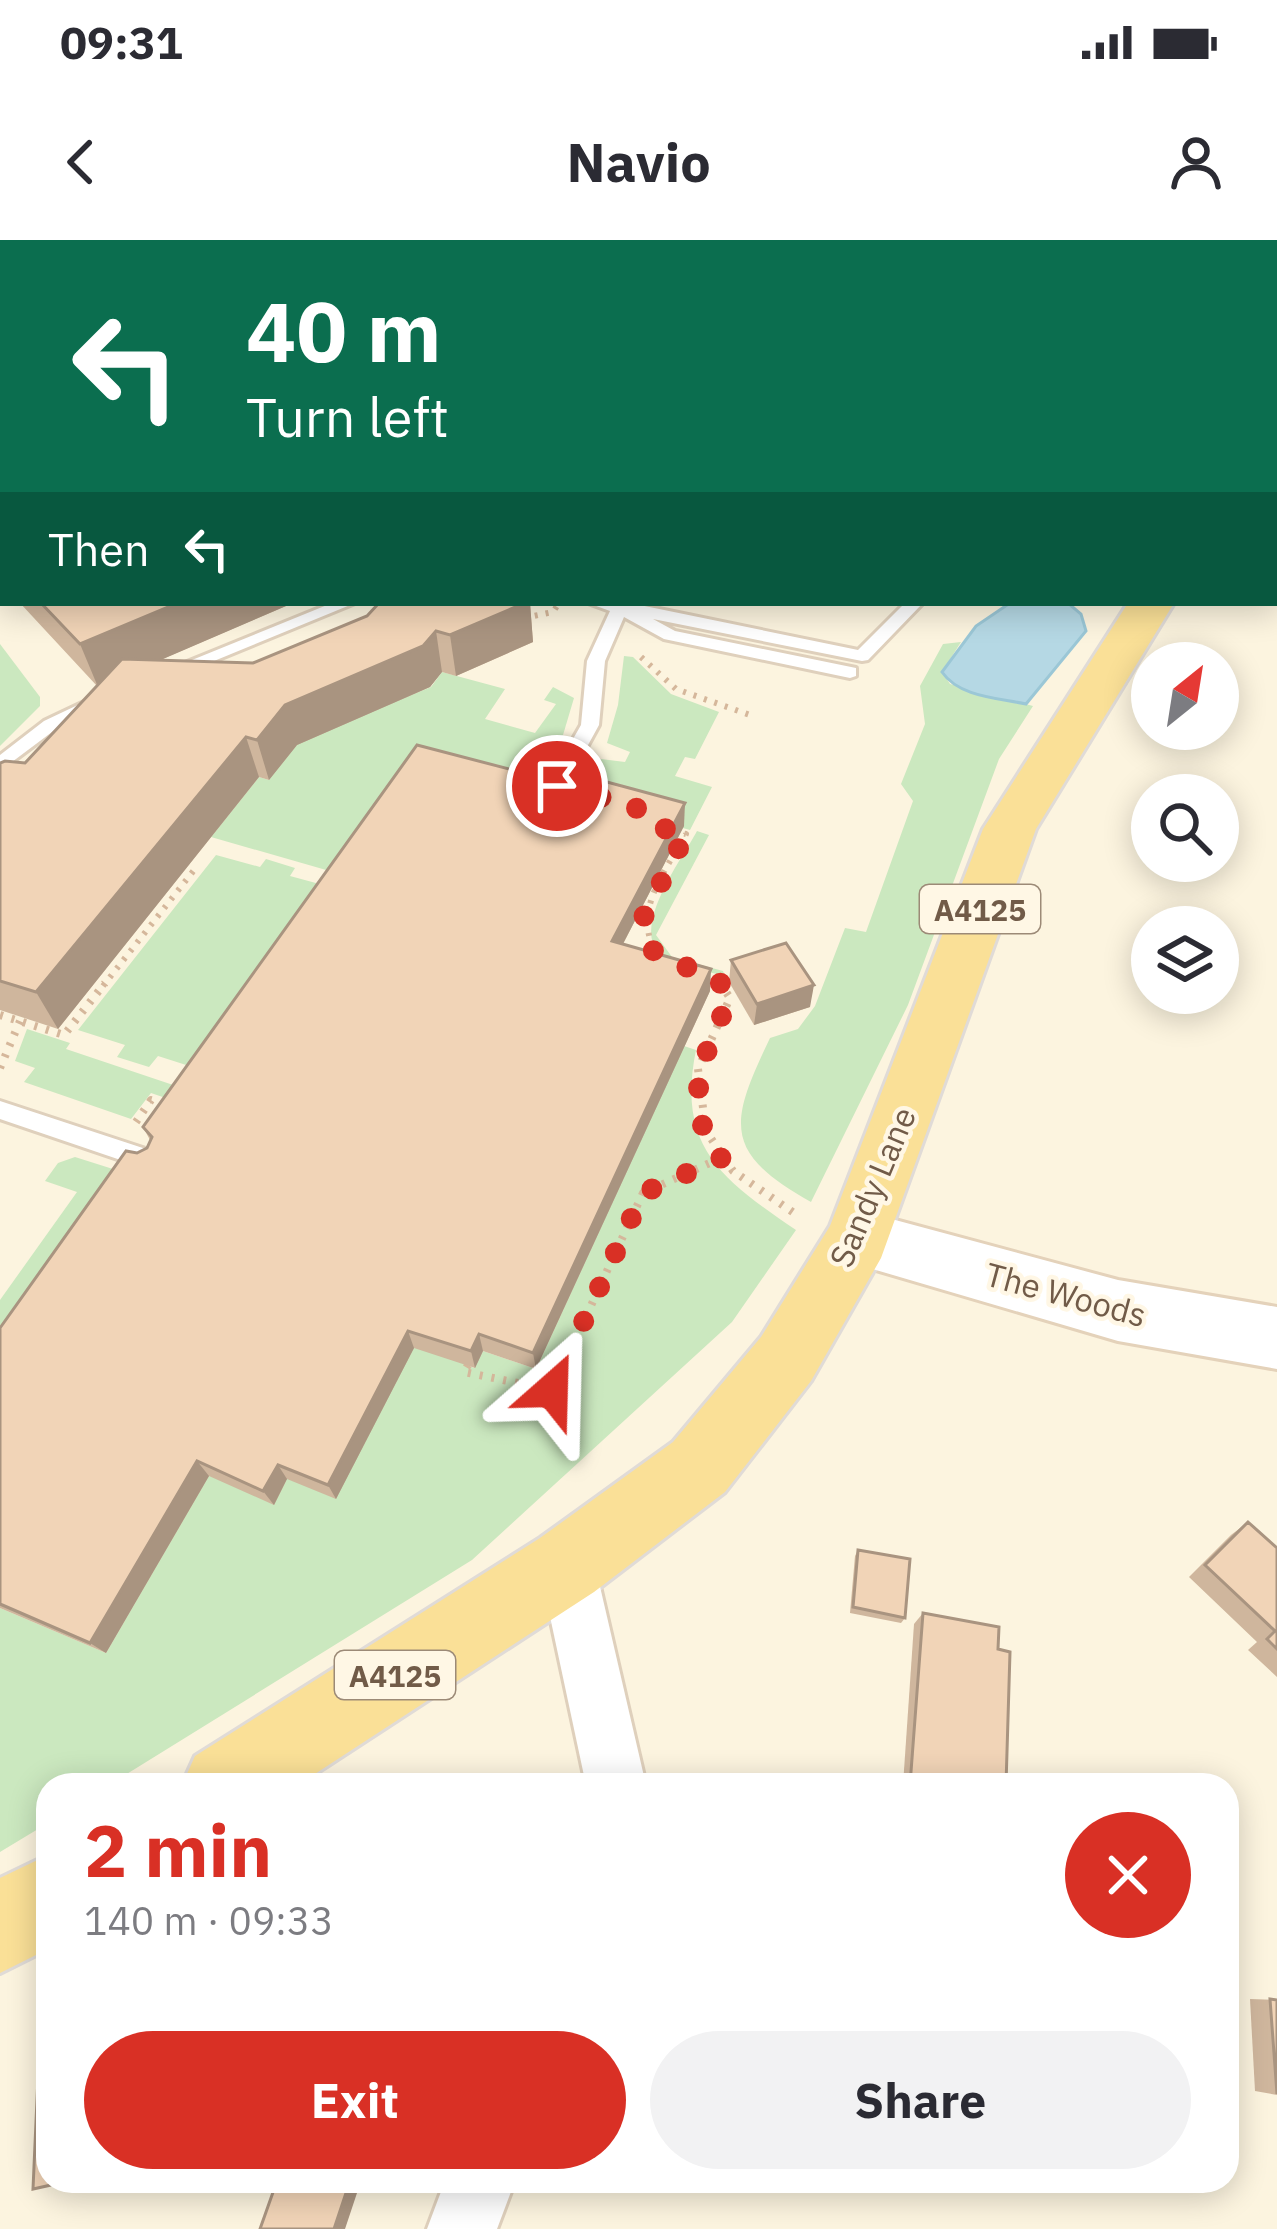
<!DOCTYPE html>
<html lang="en">
<head>
<meta charset="utf-8">
<style>
	:root { --surface:#fff; --page:#f2f2f3; --text:#2b2b33; --muted:#7c7c81; --accent:#d93025 }
	body { margin:0; font-family:"IBM Plex Sans",sans-serif; background:var(--page); color:var(--text); height:100vh; display:flex; flex-direction:column; font-size:45px; white-space:nowrap }
	* { box-sizing:border-box; margin:0 }
	p { font-size:39px; color:var(--muted) }
	.icon { flex:none; width:66px; height:66px; fill:none; stroke:currentColor; stroke-width:2; stroke-linecap:round; stroke-linejoin:round }
	.map { position:relative; flex:1; overflow:hidden }
	.sheet { position:absolute; left:36px; top:1533px; width:1203px; height:420px; display:flex; flex-direction:column; background:var(--surface); border-radius:36px; box-shadow:0 6px 30px #0003 }
	.sheet>* { flex:none }
	.top-card { position:absolute; left:0px; top:0px; width:1278px; height:366px; box-shadow:0 6px 30px #0003; background:#0b6e4f; color:#fff; overflow:hidden }
	.needle { width:78px; rotate:30deg }
	.buttons { position:absolute; left:1131px; top:402px; display:grid; gap:24px }
	.buttons a { display:grid; place-items:center; width:108px; height:108px; border-radius:50%; background:var(--surface); box-shadow:0 6px 30px #0003; font-size:60px }
	.pin { position:absolute; display:grid; place-items:center; width:102px; height:102px; color:#fff; margin:-51px; border:6px solid #fff; border-radius:50%; box-shadow:0 3px 12px #0007 }
	.me { position:absolute; width:132px; margin:-66px; rotate:25deg; stroke-linejoin:round; filter:drop-shadow(0 0 9px #0008) }
	.turn { display:flex; align-items:center; gap:42px; height:252px; padding:0 48px; font-size:54px }
	.turn .icon { width:156px; height:156px; stroke-width:2.5 }
	.turn b { display:block; font-size:84px; line-height:102px }
	.then { display:flex; align-items:center; height:114px; padding:0 48px; background:#0003; gap:24px; font-size:45px }
	.round { display:grid; place-items:center; flex:none; width:126px; height:126px; border-radius:63px; background:var(--page) }
	.head { display:flex; align-items:center; justify-content:space-between; height:204px; padding:0 48px }
	h1 { font-size:72px; font-weight:700; line-height:90px; color:var(--accent) }
	.button { display:flex; gap:24px; margin-top:auto; padding:24px 48px }
	.button a { flex:1; height:138px; border-radius:72px; background:var(--accent); color:#fff; font-size:48px; font-weight:700; line-height:138px; text-align:center }
	.button a+a { background:var(--page); color:var(--text) }
	.status { display:flex; justify-content:space-between; align-items:center; height:84px; padding:0 60px; background:var(--surface); direction:ltr }
	.status svg { height:33px; fill:currentColor }
	header { display:flex; justify-content:space-between; align-items:center; height:156px; padding:0 48px; background:var(--surface); font-size:54px; font-weight:700 }
	.map>svg:first-child { display:block }
	.green { fill:#cbe8bf }
	.water { fill:#b5d8e4; stroke:#9bc7d6; stroke-width:3 }
	.lines { fill:none; stroke-linecap:round; stroke-linejoin:round }
	.service-casing { stroke:#dfd0bc; stroke-width:6 }
	.minor-casing { stroke:#dfd0bc; stroke-width:6 }
	.secondary-casing { stroke:#e4d2ba; stroke-width:6 }
	.primary-casing { stroke:#e0dbd7; stroke-width:6 }
	.path-far1 { stroke:#d5b79b; stroke-width:6; stroke-dasharray:3 8; stroke-linecap:butt }
	.path { stroke:#d5b79b; stroke-width:8; stroke-dasharray:3 9; stroke-linecap:butt }
	.service { fill:#fff; fill-rule:evenodd }
	.minor { fill:#fff; fill-rule:evenodd }
	.secondary { fill:#fff; fill-rule:evenodd }
	.primary { fill:#fae097; fill-rule:evenodd }
	.wall { fill:#cfb69d }
	.shaded-wall { fill:#a99480 }
	.building { fill:#f1d4b7; stroke:#a99480; stroke-width:3 }
	.route { stroke:#d93025; stroke-width:21; stroke-dasharray:0 37.8 }
	.labels { text-anchor:middle; dominant-baseline:central; stroke-width:9; stroke-linejoin:round; paint-order:stroke }
	.shield { fill:#fff7e5; stroke:#9c8a77; stroke-width:3 }
	.shield-label { font-size:30px; font-weight:bold; fill:#715b48 }
	.street-label { font-size:33px; fill:#715b48; stroke:#fff7e5 }
</style>
</head>
<body>
<div class="status"><b>09:31</b><svg viewBox="0 0 49 12"><path d="M0 12V9h3v3zM5 12V6h3v6zM10 12V3h3v9zM15 12V0h3v12zM26 1h20v11H26zM47 4h2v5h-2z"/></svg></div>
<header><svg class="icon" aria-label="back" viewBox="0 0 24 24"><path d="M15 5l-7 7 7 7"/></svg>Navio<svg class="icon" aria-label="person" viewBox="0 0 24 24"><circle cx="12" cy="8" r="4"/><path d="M4 21q1-7 8-7t8 7"/></svg></header>
<div class="map">
<svg width="1277" height="1989" viewBox="0 0 1277 1989">
	<rect width="100%" height="100%" fill="#fcf4df"/>
	<g class="green">
		<path d="M961,402L942,432L950,444L1033,466L999,519L908,765L811,962C721,912 730,882 770,798L798,789L815,766L845,688L866,692L913,561L901,544L925,484L920,446L943,404Z"/>
		<polygon points="0,404 40,457 40,466 0,506"/>
		<polygon points="624,416 633,417 671,454 719,472 695,519 685,517 675,536 712,547 690,590 643,577 585,548 601,519 625,522 630,512 607,503 618,465"/>
		<polygon points="442,432 505,449 485,479 535,493 556,464 544,460 553,447 574,458 563,495 524,556 347,636 211,597 259,537 269,540 283,507 431,447"/>
		<path d="M697,591L709,595L656,695L672,717L723,731L725,736C707,731 678,728 663,717C628,690 681,621 697,591Z"/>
		<polygon points="216,615 260,627 266,619 295,628 290,636 338,649 208,832 158,816 149,827 117,817 125,805 78,790"/>
		<polygon points="27,789 70,803 66,809 194,852 186,865 151,853 131,879 24,842 35,828 15,821"/>
		<path d="M684,806L696,810C676,908 723,940 796,990L732,1082L472,1320L109,1545H48V1583L0,1612V1368L106,1413L222,1213L274,1264L287,1239L424,1090L460,1122L474,1128L483,1111L536,1129Z"/>
		<polygon points="75,917 135,936 0,1128 0,1060 77,952 45,941 58,923"/>
	</g>
	<path class="water" d="M1010,363H1068L1081,374L1086,391L1026,464C998,458 959,457 942,432L976,386Z"/>
	<g class="lines">
		<g class="service-casing">
			<g id="service">
				<polygon points="794,0 806,0 807,3 795,3"/>
				<polygon points="3,52 3,61 0,62 0,53"/>
				<rect x="0" y="71" width="3" height="8"/>
				<polygon points="332,363 355,363 175,437 163,437 160,433"/>
				<polygon points="588,363 630,363 858,410 905,363 923,363 868,420 862,421 653,379 675,391 856,428 856,436 850,438 664,399 624,377 605,421 599,485 554,567 547,568 537,562 581,485 587,421 610,371"/>
				<polygon points="103,453 112,459 109,463 56,489 0,531 0,515 44,481"/>
				<polygon points="0,861 155,912 159,919 155,926 147,929 0,879"/>
			</g>
		</g>
		<g class="minor-casing">
			<g id="minor">
				<polygon points="567,1297 587,1306 595,1325 646,1545 586,1545 539,1325 547,1306"/>
				<polygon points="445,1941 515,1941 497,1989 427,1989"/>
			</g>
		</g>
		<g class="secondary-casing">
			<polygon id="secondary" points="858,970 1118,1040 1277,1067 1277,1129 1118,1101 835,1018 825,998 835,978"/>
		</g>
		<g class="primary-casing">
			<g id="primary">
				<polygon points="1128,363 1174,363 1036,589 881,1018 811,1141 725,1252 594,1352 298,1545 182,1545 195,1516 540,1298 673,1202 761,1097 830,986 983,589"/>
				<polygon points="48,1615 48,1709 0,1733 0,1638"/>
			</g>
		</g>
		<g class="path-far1">
			<polyline points="524,378 553,372 559,363"/>
			<polyline points="641,417 676,449 750,475"/>
			<path d="M658,716C630,673 665,632 686,594L671,590"/>
			<polyline points="705,734 716,737 722,746"/>
			<polyline points="103,746 198,625"/>
		</g>
		<g class="path">
			<polyline points="720,743 730,758 698,829 706,891 733,931 797,975"/>
			<polyline points="0,775 64,795 105,743"/>
			<polyline points="0,828 20,781"/>
			<polyline points="136,882 151,860 158,862"/>
			<polyline points="468,1125 464,1132 552,1150 643,953 721,918"/>
		</g>
		<use href="#service" class="service"/>
		<use href="#minor" class="minor"/>
		<use href="#secondary" class="secondary"/>
		<use href="#primary" class="primary"/>
	</g>
	<g class="wall">
		<polygon points="0,0 41,0 38,3 3,3 3,27 0,26"/>
		<polygon points="20,363 293,363 160,420 253,423 367,376 379,363 530,363 533,402 456,436 442,432 430,447 297,505 269,540 259,537 58,789 0,770 0,523 25,523 97,446"/>
		<polygon points="533,542 543,548 684,586 623,704 710,751 536,1129 483,1111 475,1128 414,1108 336,1259 287,1239 274,1265 209,1236 106,1413 0,1368 0,1088 137,913 147,908 150,900 143,887"/>
		<polygon points="731,720 810,767 754,785 729,742"/>
		<polygon points="1248,1282 1277,1308 1277,1437 1248,1410 1257,1402 1189,1337 1231,1295"/>
		<polygon points="858,1310 905,1378 901,1383 850,1373 855,1316"/>
		<polygon points="923,1373 998,1409 1006,1545 903,1545 914,1384"/>
		<polygon points="1250,1759 1277,1760 1277,1855 1255,1851"/>
	</g>
	<g class="shaded-wall">
		<polygon points="3,0 41,0 38,3 4,3"/>
		<polygon points="3,213 3,263 0,264 0,214"/>
		<polygon points="178,363 293,363 98,447 80,404"/>
		<polygon points="525,363 530,363 533,402 456,436 450,395"/>
		<polygon points="436,391 442,432 430,447 297,505 269,540 257,500 285,465"/>
		<polygon points="246,497 259,537 58,789 36,752"/>
		<polygon points="685,563 684,586 613,723 612,701"/>
		<polygon points="711,729 710,751 536,1129 533,1113"/>
		<polygon points="814,745 810,767 754,785 757,764"/>
		<polygon points="408,1091 414,1108 336,1259 328,1245"/>
		<polygon points="479,1094 483,1111 475,1128 471,1111"/>
		<polygon points="197,1221 209,1236 106,1413 90,1403"/>
		<polygon points="278,1225 287,1239 274,1265 263,1251"/>
		<polygon points="350,1941 361,1941 345,1989 334,1989"/>
	</g>
	<g class="building">
		<polygon points="200,0 761,0 759,3 190,3"/>
		<polygon points="871,0 1108,0 1106,3 869,3"/>
		<polygon points="0,139 3,141 3,213 0,214"/>
		<polygon points="41,363 178,363 80,404"/>
		<polygon points="379,363 525,363 450,395 436,391 423,406 285,465 257,500 246,497 36,752 0,741 0,523 5,521 25,523 122,419 253,423 367,376"/>
		<polygon points="417,505 532,535 533,542 543,548 553,548 559,542 575,546 581,535 685,563 612,701 711,729 533,1113 479,1094 471,1111 408,1091 328,1245 278,1225 263,1251 197,1221 90,1403 0,1364 0,1088 126,911 137,913 147,908 152,897 143,887"/>
		<polygon points="786,703 814,745 757,764 731,720"/>
		<polygon points="1248,1282 1277,1308 1277,1409 1267,1399 1275,1391 1205,1325"/>
		<polygon points="858,1310 910,1319 905,1378 853,1367"/>
		<polygon points="923,1373 999,1387 998,1409 1010,1412 1006,1545 910,1545"/>
		<polygon points="1270,1759 1277,1760 1277,1854"/>
		<polygon points="48,1814 48,1941 69,1941 33,1949 39,1815"/>
		<polygon points="277,1941 350,1941 334,1989 260,1989"/>
	</g>
	<g class="lines">
		<path class="route" d="M552,1150L643,953L721,918C677,865 706,810 730,758C725,750 720,740 712,736C680,721 645,726 642,680L686,594L647,584L635,566L557,546"/>
	</g>
	<g class="labels">
		<g class="shield">
			<rect x="920" y="645" width="120" height="48" rx="9"/>
			<rect x="335" y="1411" width="120" height="48" rx="9"/>
		</g>
		<g class="shield-label">
			<text x="980" y="669">A4125</text>
			<text x="395" y="1435">A4125</text>
		</g>
		<g class="street-label">
			<text transform="translate(872 947) rotate(-67)">Sandy Lane</text>
			<text transform="translate(1066 1054) rotate(15)">The Woods</text>
		</g>
	</g>
</svg>
<div class="buttons">
<a><svg class="needle" viewBox="-14 -14 28 28"><path d="M0-13l5 13h-10z" fill="#e53935"/><path d="M0 13l5-13h-10z" fill="#7c7c81"/></svg></a>
<a><svg class="icon" aria-label="search" viewBox="0 0 24 24"><circle cx="10" cy="10" r="6"/><path d="M15 15l6 6"/></svg></a>
<a><svg class="icon" aria-label="layers" viewBox="0 0 24 24"><path d="M12 4l9 5-9 5-9-5zM3 14l9 5 9-5"/></svg></a>
</div>
<div class="pin" style="left:557px;top:546px;background:#d93025"><svg class="icon" aria-label="arrive" viewBox="0 0 24 24"><path d="M6 21V4h12l-3 4 3 4H6"/></svg></div>
<svg class="me" style="left:552px;top:1150px" viewBox="-20 -20 40 40"><path d="M0-17L14 15 0 8-14 15z" fill="#d93025" stroke="#fff" stroke-width="4"/></svg>
<div class="top-card">
<div class="turn"><svg class="icon" aria-label="left" viewBox="0 0 24 24"><path d="M17 20v-9H6M10 6l-5 5 5 5"/></svg><div><b>40 m</b>Turn left</div></div>
<div class="then">Then<svg class="icon" aria-label="left" viewBox="0 0 24 24"><path d="M17 20v-9H6M10 6l-5 5 5 5"/></svg></div>
</div>
<section class="sheet">
<div class="head"><div><h1>2 min</h1><p>140 m · 09:33</p></div><a class="round" style="background:#d93025;color:#fff"><svg class="icon" aria-label="close" viewBox="0 0 24 24"><path d="M6 6l12 12M18 6L6 18"/></svg></a></div>
<div class="button"><a>Exit</a><a>Share</a></div>
</section>
</div>
</body>
</html>
